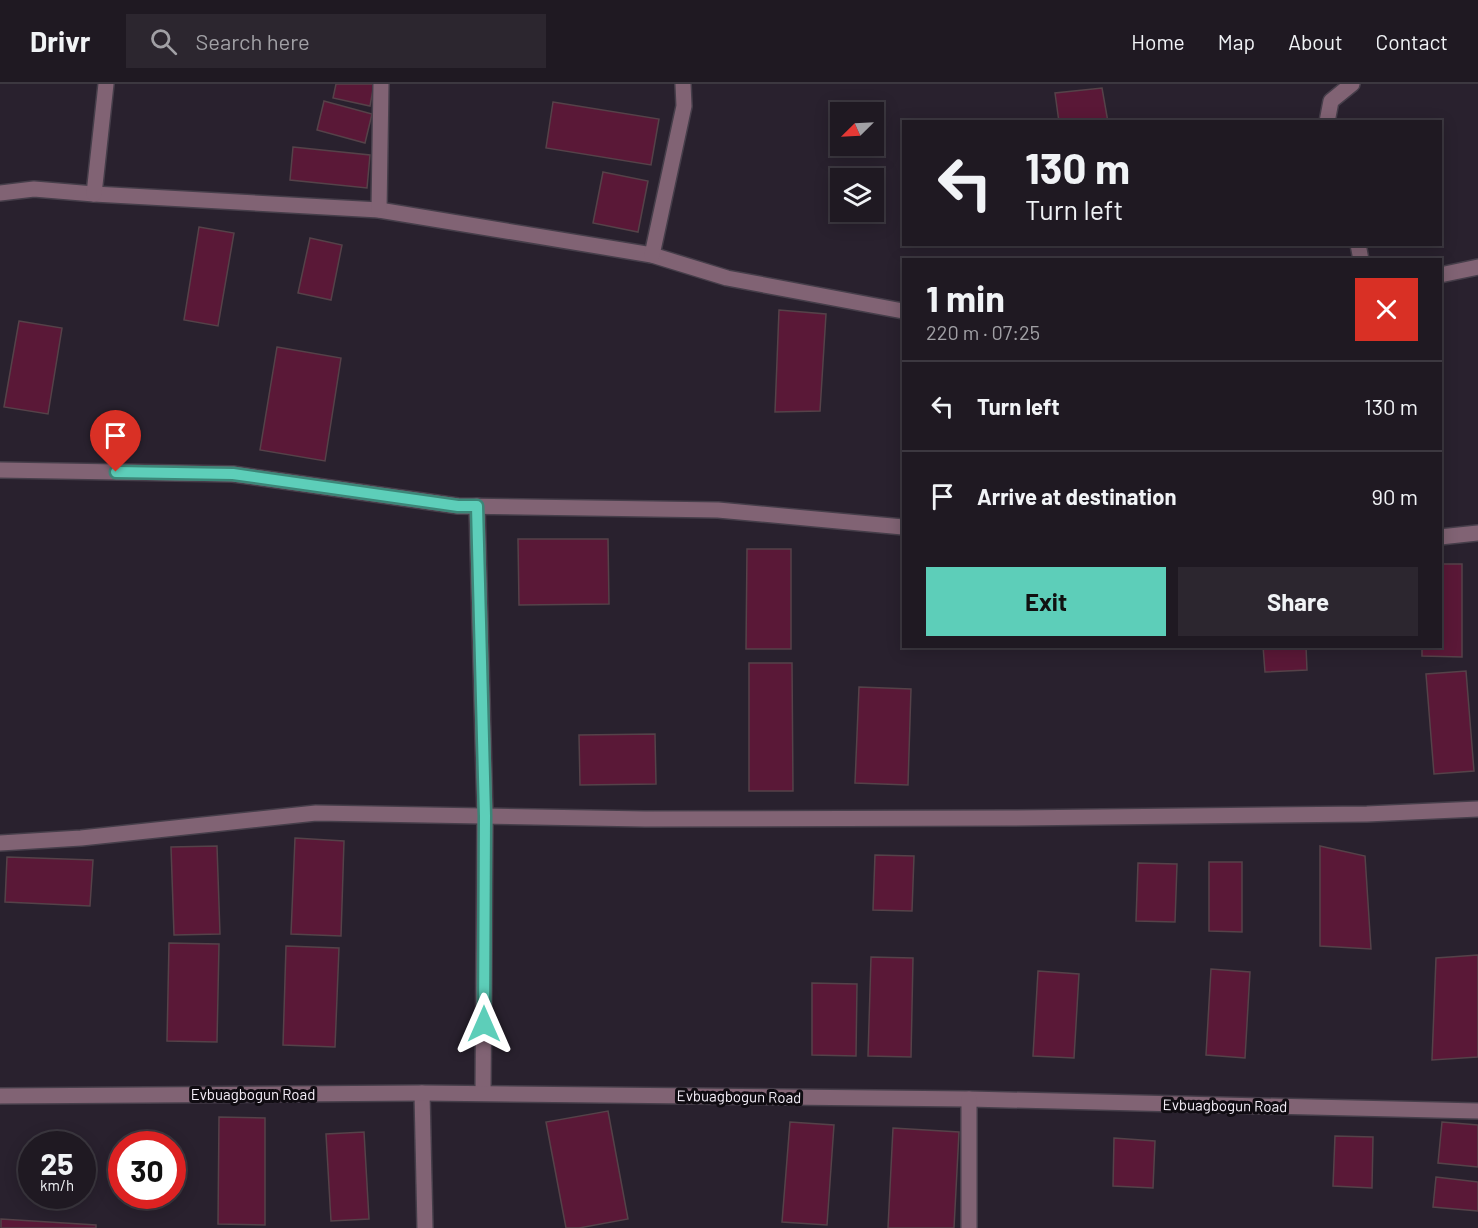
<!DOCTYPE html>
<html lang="en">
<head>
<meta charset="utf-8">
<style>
	:root { --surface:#1f1922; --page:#2c262f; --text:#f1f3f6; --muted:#a1a0a5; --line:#3c3840; --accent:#5dceb9 }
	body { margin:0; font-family:Barlow,sans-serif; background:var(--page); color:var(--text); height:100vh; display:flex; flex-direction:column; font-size:22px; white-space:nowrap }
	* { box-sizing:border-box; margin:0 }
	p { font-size:20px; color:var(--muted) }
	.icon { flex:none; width:33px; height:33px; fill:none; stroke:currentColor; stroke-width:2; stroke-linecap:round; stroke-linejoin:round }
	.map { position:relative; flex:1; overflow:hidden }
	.details { position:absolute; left:902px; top:174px; width:540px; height:390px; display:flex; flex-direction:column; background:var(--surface); border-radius:0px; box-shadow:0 3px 15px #0003,0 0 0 2px var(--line) }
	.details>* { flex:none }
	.guide { position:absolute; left:902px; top:36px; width:540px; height:126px; border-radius:0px; box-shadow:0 3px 15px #0003,0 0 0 2px var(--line); background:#1f1922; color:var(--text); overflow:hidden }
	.needle { width:39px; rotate:246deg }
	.controls { position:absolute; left:830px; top:18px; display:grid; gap:12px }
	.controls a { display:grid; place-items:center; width:54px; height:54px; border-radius:0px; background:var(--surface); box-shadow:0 3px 15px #0003,0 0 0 2px var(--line); font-size:30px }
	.speed { position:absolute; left:18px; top:1047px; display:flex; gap:12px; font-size:30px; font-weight:700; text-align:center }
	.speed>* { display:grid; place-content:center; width:78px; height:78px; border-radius:50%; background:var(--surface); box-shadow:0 3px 15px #0003,0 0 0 2px var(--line); line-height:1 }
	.speed small { font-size:15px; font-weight:400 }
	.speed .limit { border:9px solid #d22; background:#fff; color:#111 }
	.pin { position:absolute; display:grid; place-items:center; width:51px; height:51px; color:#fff; margin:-62px -26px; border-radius:50% 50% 50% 0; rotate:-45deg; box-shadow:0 0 6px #0007 }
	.pin .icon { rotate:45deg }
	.me { position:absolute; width:66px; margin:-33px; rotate:0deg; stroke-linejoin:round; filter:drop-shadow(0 0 4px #0008) }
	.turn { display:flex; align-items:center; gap:21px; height:126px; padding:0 24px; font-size:27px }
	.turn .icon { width:78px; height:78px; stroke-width:2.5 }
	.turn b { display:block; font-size:42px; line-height:51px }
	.round { display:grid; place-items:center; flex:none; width:63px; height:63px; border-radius:0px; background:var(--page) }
	.headline { display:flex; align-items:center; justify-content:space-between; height:102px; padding:0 24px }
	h1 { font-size:36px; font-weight:700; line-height:45px }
	.cta { display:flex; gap:12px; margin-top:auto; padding:12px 24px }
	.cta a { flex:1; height:69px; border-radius:0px; background:var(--accent); color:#111; font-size:24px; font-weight:700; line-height:69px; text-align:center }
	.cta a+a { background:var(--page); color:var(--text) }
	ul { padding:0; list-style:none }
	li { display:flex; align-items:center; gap:18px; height:90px; padding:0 24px; border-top:2px solid var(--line) }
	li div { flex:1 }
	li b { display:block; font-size:22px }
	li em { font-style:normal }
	header { display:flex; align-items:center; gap:36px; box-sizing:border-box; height:84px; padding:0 30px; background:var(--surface); border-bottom:2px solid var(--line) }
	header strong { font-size:28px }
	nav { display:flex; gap:33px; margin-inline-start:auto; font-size:21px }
	.search { width:420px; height:54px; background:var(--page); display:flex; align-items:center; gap:15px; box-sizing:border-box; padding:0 21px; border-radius:0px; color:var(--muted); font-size:22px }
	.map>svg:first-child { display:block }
	.building { fill:#5a1837; stroke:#554249; stroke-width:1.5 }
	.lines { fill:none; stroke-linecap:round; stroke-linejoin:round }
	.minor-casing { stroke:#463e4a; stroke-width:18 }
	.minor { stroke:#816374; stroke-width:15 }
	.route-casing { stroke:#3c8678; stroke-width:15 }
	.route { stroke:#5dceb9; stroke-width:10 }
	.labels { text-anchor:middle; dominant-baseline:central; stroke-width:6; stroke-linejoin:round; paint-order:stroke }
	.street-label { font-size:15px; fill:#f5eff9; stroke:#100c12 }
</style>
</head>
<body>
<header>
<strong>Drivr</strong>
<div class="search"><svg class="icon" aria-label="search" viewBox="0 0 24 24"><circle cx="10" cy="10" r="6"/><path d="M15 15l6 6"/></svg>Search here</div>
<nav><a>Home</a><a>Map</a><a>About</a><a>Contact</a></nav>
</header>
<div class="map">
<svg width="1478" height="1144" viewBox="0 0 1478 1144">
	<rect width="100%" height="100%" fill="#29212e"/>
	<g class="building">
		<polygon points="336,0 374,0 370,22 333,14"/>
		<polygon points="1102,4 1108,38 1059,38 1055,9"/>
		<polygon points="324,17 372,30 365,59 317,46"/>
		<polygon points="553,18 659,35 651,81 546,64"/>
		<polygon points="293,63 370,71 367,104 290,96"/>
		<polygon points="603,88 648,97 638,148 593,139"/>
		<polygon points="199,143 234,149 218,242 184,236"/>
		<polygon points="310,154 342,161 331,216 298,209"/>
		<polygon points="779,226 826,230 820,327 775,328"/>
		<polygon points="19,237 62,244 48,330 4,323"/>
		<polygon points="277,263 341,274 325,377 260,366"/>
		<polygon points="518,455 608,455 609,520 519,521"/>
		<polygon points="747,465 791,465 791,565 746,565"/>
		<polygon points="1440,480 1462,480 1462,573 1422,572 1422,562 1440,562"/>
		<polygon points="1263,562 1306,562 1307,586 1265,588"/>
		<polygon points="749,579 792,579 793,707 749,707"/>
		<polygon points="1466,587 1474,687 1434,690 1426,590"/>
		<polygon points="859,603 911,605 908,701 855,699"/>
		<polygon points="655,650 656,700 580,701 579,651"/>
		<polygon points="295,754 344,757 341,852 291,850"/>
		<polygon points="217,762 220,850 174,851 171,763"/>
		<polygon points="1320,762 1365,772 1371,865 1320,862"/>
		<polygon points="875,771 914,772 912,827 873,826"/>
		<polygon points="7,773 93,776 90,822 5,818"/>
		<polygon points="1209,778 1242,778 1242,848 1209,847"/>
		<polygon points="1138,779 1177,780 1175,838 1136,837"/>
		<polygon points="169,859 219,860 217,958 167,957"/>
		<polygon points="286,862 339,864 335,963 283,961"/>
		<polygon points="1478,871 1478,973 1432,976 1436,874"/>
		<polygon points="871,873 913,874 911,973 868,972"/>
		<polygon points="1211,885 1250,888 1245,974 1206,971"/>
		<polygon points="1038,887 1079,890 1074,974 1033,972"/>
		<polygon points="812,899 857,900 856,972 812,971"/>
		<polygon points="608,1027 628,1135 579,1144 566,1144 546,1038"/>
		<polygon points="219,1033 265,1034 265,1141 218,1140"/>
		<polygon points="790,1038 834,1041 827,1141 782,1138"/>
		<polygon points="1442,1038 1478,1041 1478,1083 1438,1079"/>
		<polygon points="893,1044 959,1048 954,1144 888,1144"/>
		<polygon points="364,1048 369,1135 331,1137 326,1050"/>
		<polygon points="1335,1052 1373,1053 1372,1104 1333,1102"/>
		<polygon points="1114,1054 1155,1057 1153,1104 1113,1102"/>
		<polygon points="1436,1093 1478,1098 1478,1127 1433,1123"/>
		<polygon points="1,1135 96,1141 96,1144 1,1144"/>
	</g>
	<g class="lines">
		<g class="minor-casing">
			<g id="minor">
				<polyline points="1327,38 1331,17 1352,0"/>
				<polyline points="0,109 34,105 94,110 379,126 652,171 727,194 903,227"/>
				<polyline points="94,110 106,0"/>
				<polyline points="379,126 381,0"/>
				<polyline points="1358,160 1361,176"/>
				<polyline points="652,171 684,22 683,0"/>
				<polyline points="1440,191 1478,183"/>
				<polyline points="0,386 233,390 458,422 718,426 903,443"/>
				<polyline points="477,422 485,732 483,1009"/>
				<polyline points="1440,453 1478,449"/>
				<polyline points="0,759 81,754 316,729 645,735 1007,734 1367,730 1478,725"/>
				<polyline points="422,1009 425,1144"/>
				<polyline points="0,1012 422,1009 969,1015 1478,1027"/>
				<polyline points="969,1144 969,1015"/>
			</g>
		</g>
		<use href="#minor" class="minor"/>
	</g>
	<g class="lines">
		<g class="route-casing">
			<polyline id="route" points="116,388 233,390 458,422 477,422 485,732 484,940"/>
		</g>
		<use href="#route" class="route"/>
	</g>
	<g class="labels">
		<g class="street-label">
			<text x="253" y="1010">Evbuagbogun Road</text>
			<text transform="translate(739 1012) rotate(1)">Evbuagbogun Road</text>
			<text transform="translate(1225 1021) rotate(1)">Evbuagbogun Road</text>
		</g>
	</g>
</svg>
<div class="controls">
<a><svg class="needle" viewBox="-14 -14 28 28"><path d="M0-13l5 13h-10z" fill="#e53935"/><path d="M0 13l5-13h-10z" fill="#a1a0a5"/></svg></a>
<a><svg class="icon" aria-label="layers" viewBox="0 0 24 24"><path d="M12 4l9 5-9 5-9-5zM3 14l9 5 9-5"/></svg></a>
</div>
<div class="speed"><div>25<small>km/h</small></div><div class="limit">30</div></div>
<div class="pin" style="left:116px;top:388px;background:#d93025"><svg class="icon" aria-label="arrive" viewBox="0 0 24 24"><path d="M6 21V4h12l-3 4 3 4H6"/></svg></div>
<svg class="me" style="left:484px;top:940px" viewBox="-20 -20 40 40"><path d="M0-17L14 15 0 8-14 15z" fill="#5dceb9" stroke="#fff" stroke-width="4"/></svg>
<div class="guide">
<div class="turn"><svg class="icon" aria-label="left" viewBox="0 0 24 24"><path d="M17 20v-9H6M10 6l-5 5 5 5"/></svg><div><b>130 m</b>Turn left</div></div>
</div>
<section class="details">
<div class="headline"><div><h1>1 min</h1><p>220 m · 07:25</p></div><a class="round" style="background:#d93025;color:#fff"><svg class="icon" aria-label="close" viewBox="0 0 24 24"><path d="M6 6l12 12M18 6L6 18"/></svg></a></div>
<ul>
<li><svg class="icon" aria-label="left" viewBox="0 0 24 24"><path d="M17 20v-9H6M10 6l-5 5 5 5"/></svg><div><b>Turn left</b></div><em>130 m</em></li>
<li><svg class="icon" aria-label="arrive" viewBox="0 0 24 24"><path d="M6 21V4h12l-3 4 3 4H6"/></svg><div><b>Arrive at destination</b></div><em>90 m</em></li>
</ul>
<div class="cta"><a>Exit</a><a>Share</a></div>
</section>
</div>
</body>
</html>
